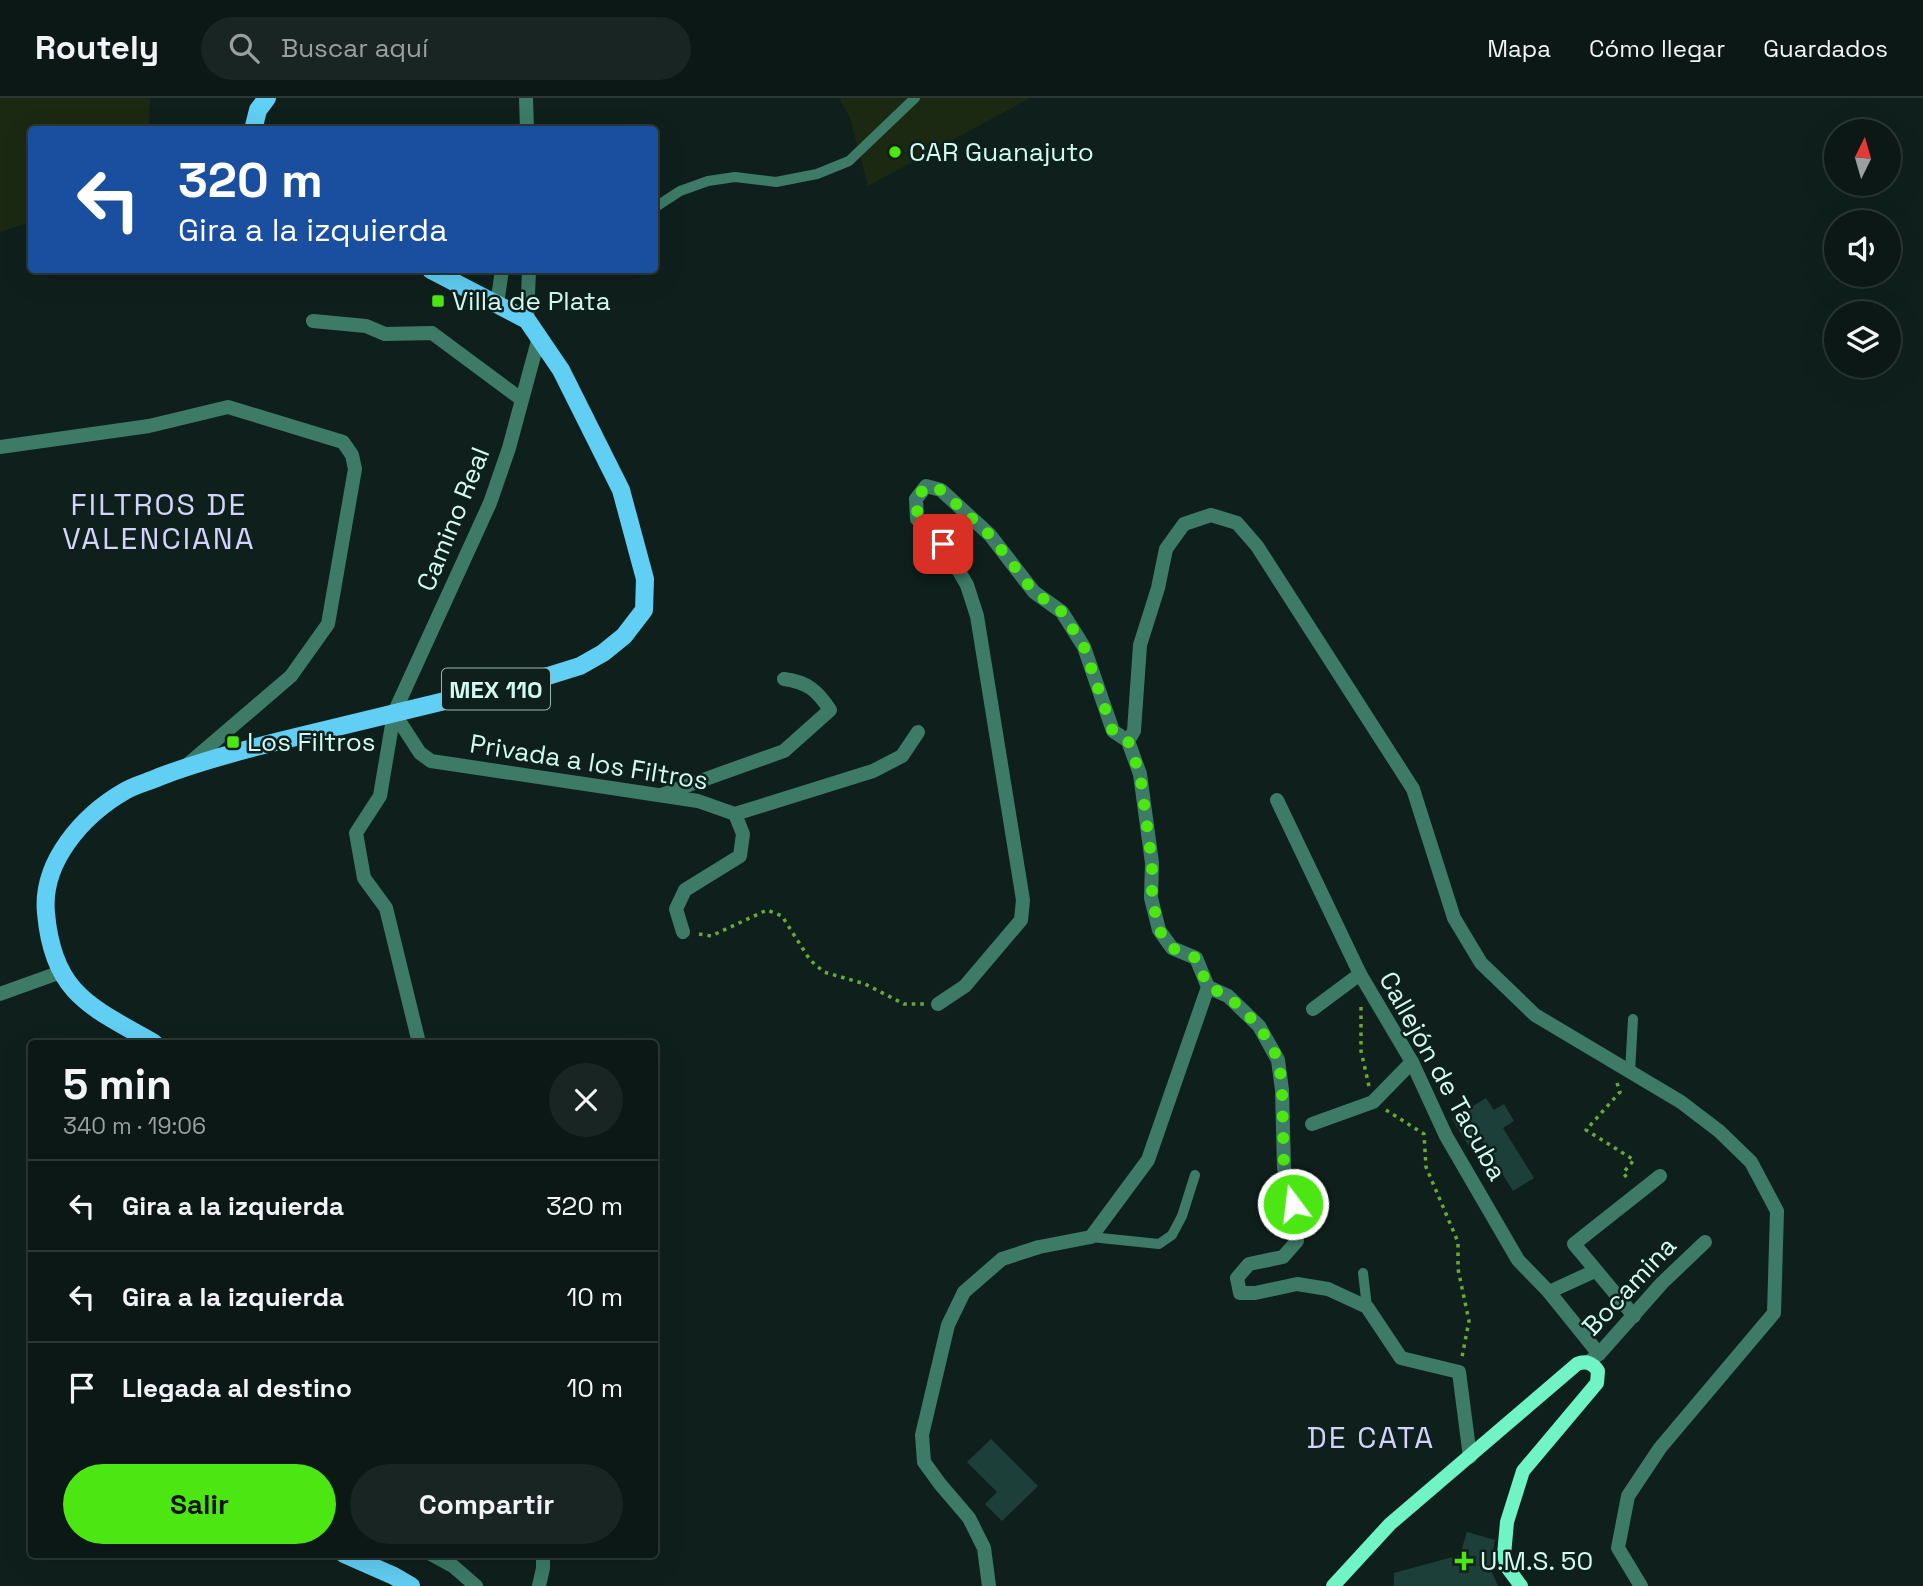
<!DOCTYPE html>
<html lang="es">
<head>
<meta charset="utf-8">
<style>
	:root { --surface:#0b1815; --page:#192522; --text:#f1f3f6; --muted:#9aa0a0; --line:#2b3734; --accent:#4ce612 }
	body { margin:0; font-family:"Space Grotesk",sans-serif; background:var(--page); color:var(--text); height:100vh; display:flex; flex-direction:column; font-size:26px; white-space:nowrap }
	* { box-sizing:border-box; margin:0 }
	p { font-size:23px; color:var(--muted) }
	.icon { flex:none; width:38px; height:38px; fill:none; stroke:currentColor; stroke-width:2; stroke-linecap:round; stroke-linejoin:round }
	.map { position:relative; flex:1; overflow:hidden }
	.sheet { position:absolute; left:28px; top:942px; width:630px; height:518px; display:flex; flex-direction:column; background:var(--surface); border-radius:7px; box-shadow:0 7px 28px #0002,0 0 0 2px var(--line) }
	.sheet>* { flex:none }
	.banner { position:absolute; left:28px; top:28px; width:630px; height:147px; border-radius:7px; box-shadow:0 7px 28px #0002,0 0 0 2px var(--line); background:#1a4fa0; color:#fff; overflow:hidden }
	.needle { width:46px; rotate:5deg }
	.buttons { position:absolute; left:1824px; top:21px; display:grid; gap:14px }
	.buttons a { display:grid; place-items:center; width:77px; height:77px; border-radius:50%; background:var(--surface); box-shadow:0 7px 28px #0002,0 0 0 2px var(--line); font-size:35px }
	.pin { position:absolute; display:grid; place-items:center; width:60px; height:60px; color:#fff; margin:-30px; border-radius:14px; box-shadow:0 4px 10px #0006 }
	.me { position:absolute; width:77px; margin:-38px; rotate:345deg; stroke-linejoin:round; filter:drop-shadow(0 0 5px #0008) }
	.turn { display:flex; align-items:center; gap:24px; height:147px; padding:0 35px; font-size:32px }
	.turn .icon { width:91px; height:91px; stroke-width:2.5 }
	.turn b { display:block; font-size:49px; line-height:60px }
	.round { display:grid; place-items:center; flex:none; width:74px; height:74px; border-radius:37px; background:var(--page) }
	.summary { display:flex; align-items:center; justify-content:space-between; height:119px; padding:0 35px }
	h1 { font-size:42px; font-weight:600; line-height:52px }
	.primary-button { display:flex; gap:14px; margin-top:auto; padding:14px 35px }
	.primary-button a { flex:1; height:80px; border-radius:42px; background:var(--accent); color:#111; font-size:28px; font-weight:600; line-height:80px; text-align:center }
	.primary-button a+a { background:var(--page); color:var(--text) }
	ul { padding:0; list-style:none }
	li { display:flex; align-items:center; gap:21px; height:91px; padding:0 35px; border-top:2px solid var(--line) }
	li div { flex:1 }
	li b { display:block; font-size:26px }
	li em { font-style:normal }
	header { display:flex; align-items:center; gap:42px; box-sizing:border-box; height:98px; padding:0 35px; background:var(--surface); border-bottom:2px solid var(--line) }
	header strong { font-size:33px }
	nav { display:flex; gap:38px; margin-inline-start:auto; font-size:24px }
	.search { width:490px; height:63px; background:var(--page); display:flex; align-items:center; gap:18px; box-sizing:border-box; padding:0 24px; border-radius:38px; color:var(--muted); font-size:26px }
	.map>svg:first-child { display:block }
	.green { fill:#1c2912 }
	.building { fill:#1c3f39 }
	.lines { fill:none; stroke-linecap:round; stroke-linejoin:round }
	.path { stroke:#68a937; stroke-width:3.5; stroke-dasharray:3.5 5; stroke-linecap:butt }
	.lane { stroke:#3d7b66; stroke-width:10 }
	.street { stroke:#3d7b66; stroke-width:14 }
	.secondary { stroke:#70f4c6; stroke-width:14 }
	.primary { stroke:#61cef3; stroke-width:18 }
	.route { stroke:#4ce612; stroke-width:12; stroke-dasharray:0 21.6 }
	.poi-dot { fill:#4ce612; stroke:#0f201c; stroke-width:2.5 }
	.labels { text-anchor:middle; dominant-baseline:central; stroke-width:5; stroke-linejoin:round; paint-order:stroke }
	.shield { fill:#0f201c; stroke:#97b9b0; stroke-width:2 }
	.shield-label { font-size:24px; font-weight:bold; fill:#d1fbf0 }
	.poi-label { font-size:26px; fill:#d1fbf0; stroke:#0f201c; text-anchor:start }
	.street-label { font-size:26px; fill:#d1fbf0; stroke:#0f201c }
	.quarter-label { font-size:30px; letter-spacing:2px; fill:#d3d3fc; stroke:#0f201c }
</style>
</head>
<body>
<header>
<strong>Routely</strong>
<div class="search"><svg class="icon" aria-label="search" viewBox="0 0 24 24"><circle cx="10" cy="10" r="6"/><path d="M15 15l6 6"/></svg>Buscar aquí</div>
<nav><a>Mapa</a><a>Cómo llegar</a><a>Guardados</a></nav>
</header>
<div class="map">
<svg width="1923" height="1488" viewBox="0 0 1923 1488">
	<rect width="100%" height="100%" fill="#0f201c"/>
	<g class="green">
		<polygon points="0,0 150,0 149,31 32,32 31,124 0,134"/>
		<polygon points="839,0 1030,0 868,88 850,20"/>
	</g>
	<g class="building">
		<polygon points="1486,1000 1494,1012 1504,1006 1514,1023 1503,1030 1534,1080 1513,1093 1481,1041 1469,1048 1452,1021"/>
		<polygon points="991,1341 1038,1388 1002,1423 985,1406 997,1394 967,1364"/>
		<polygon points="1467,1434 1495,1442 1490,1470 1498,1488 1394,1488 1394,1475 1460,1457"/>
	</g>
	<g class="lines">
		<g class="path">
			<polyline points="699,836 711,838 767,812 782,818 810,862 824,874 865,886 904,906 925,906"/>
			<polyline points="1361,909 1361,953 1369,988"/>
			<polyline points="1617,985 1620,994 1586,1032 1634,1062 1623,1075 1629,1082"/>
			<polyline points="1386,1012 1424,1036 1426,1069 1458,1144 1458,1171 1469,1223 1462,1259"/>
		</g>
		<g class="lane">
			<polyline points="654,110 680,93 708,83 735,79 776,84 817,76 849,63 915,0"/>
			<polyline points="1630,974 1633,921"/>
			<polyline points="1091,1139 1159,1146 1172,1137 1182,1118 1195,1077"/>
			<polyline points="1363,1175 1367,1209"/>
		</g>
		<g class="street">
			<polyline points="526,0 527,32"/>
			<polyline points="497,206 502,172"/>
			<polyline points="527,222 529,172"/>
			<polyline points="313,223 366,228 385,236 432,235 521,301"/>
			<polyline points="0,349 149,328 228,309 343,344 352,357 355,371 328,526 291,578 187,667"/>
			<polyline points="394,615 420,655 431,663 698,703 735,716 743,736 740,758 685,792 676,811 683,834"/>
			<polyline points="1128,643 1134,633 1140,547 1158,490 1166,451 1184,426 1211,417 1237,425 1257,448 1413,691 1454,820 1481,865 1535,917 1681,1004 1719,1033 1751,1064 1777,1113 1774,1215 1660,1350 1628,1398 1618,1450 1641,1488"/>
			<path d="M661,697L784,653L830,612C817,592 807,584 784,581"/>
			<polyline points="1277,702 1360,876 1412,964 1446,1038 1518,1162 1549,1194 1599,1256"/>
			<polyline points="735,716 873,673 902,658 918,634"/>
			<polyline points="1208,889 1228,898 1259,928 1278,962 1282,992 1284,1070 1293,1106 1297,1143 1283,1159 1249,1166 1237,1180 1240,1195 1255,1195 1297,1186 1328,1191 1367,1209 1401,1260 1459,1274 1470,1359"/>
			<polyline points="0,896 61,874"/>
			<polyline points="938,906 965,888 1021,822 1023,802 977,518 967,487 943,446 917,421 916,401 926,388 941,392 990,437 1034,494 1062,514 1084,549 1113,633 1128,643 1140,676 1152,765 1151,800 1159,832 1172,850 1196,860 1208,889 1148,1062 1091,1139 1039,1149 1002,1161 964,1194 948,1227 922,1337 924,1364 940,1386 969,1420 984,1450 989,1488"/>
			<polyline points="1313,911 1360,876"/>
			<polyline points="419,945 386,810 364,780 356,735 380,698 394,615 490,405 509,350 539,239"/>
			<polyline points="1312,1026 1373,1004 1412,964"/>
			<polyline points="1549,1194 1595,1173"/>
			<polyline points="1634,1218 1574,1146 1660,1078"/>
			<polyline points="1591,1262 1599,1256 1662,1185 1705,1144"/>
			<polyline points="431,1456 453,1468 476,1488"/>
			<polyline points="539,1488 543,1470 543,1456"/>
		</g>
		<path class="secondary" d="M1333,1488L1390,1426L1577,1266C1586,1262 1593,1265 1598,1273L1597,1285L1523,1373L1507,1424L1504,1457L1507,1469L1521,1488"/>
		<g class="primary">
			<polyline points="253,32 258,12 267,0"/>
			<path d="M154,945C91,909 53,896 46,815C41,764 83,717 125,693C135,687 148,684 159,679C203,662 250,650 296,639C380,619 464,598 548,578L580,568L603,555L624,538L644,512L645,481L621,392L561,272L527,222L431,172"/>
			<polyline points="344,1456 394,1478 411,1488"/>
		</g>
	</g>
	<g class="lines">
		<polyline class="route" points="943,446 918,421 916,401 926,388 941,392 990,437 1034,494 1062,514 1084,549 1113,634 1128,643 1140,676 1152,765 1152,800 1159,832 1172,850 1196,860 1208,889 1228,898 1259,928 1279,962 1282,992 1284,1070 1293,1106"/>
	</g>
	<g class="poi-dot">
		<circle cx="895" cy="54" r="7"/>
		<rect x="431" y="196" width="14" height="14" rx="3.5"/>
		<rect x="226" y="637" width="14" height="14" rx="3.5"/>
		<path d="M1460.5 1452.5h7v7h7v7h-7v7h-7v-7h-7v-7h7z"/>
	</g>
	<g class="labels">
		<rect class="shield" x="442" y="570.5" width="108" height="41" rx="5"/>
		<g class="shield-label">
			<text x="496" y="591">MEX 110</text>
		</g>
		<g class="poi-label">
			<text x="909" y="54">CAR Guanajuto</text>
			<text x="452" y="203">Villa de Plata</text>
			<text x="247" y="644">Los Filtros</text>
			<text x="1480" y="1463">U.M.S. 50</text>
		</g>
		<g class="street-label">
			<text transform="translate(453 421) rotate(-68)">Camino Real</text>
			<text transform="translate(589 664) rotate(9)">Privada a los Filtros</text>
			<text transform="translate(1443 978) rotate(61)">Callejón de Tacuba</text>
			<text transform="translate(1629 1188) rotate(-47)">Bocamina</text>
		</g>
		<g class="quarter-label">
			<text x="159" y="406">FILTROS DE<tspan x="159" dy="34">VALENCIANA</tspan></text>
			<text x="1371" y="1339">DE CATA</text>
		</g>
	</g>
</svg>
<div class="buttons">
<a><svg class="needle" viewBox="-14 -14 28 28"><path d="M0-13l5 13h-10z" fill="#e53935"/><path d="M0 13l5-13h-10z" fill="#9aa0a0"/></svg></a>
<a><svg class="icon" aria-label="sound" viewBox="0 0 24 24"><path d="M4 9h4l5-4v14l-5-4H4zM17 9q2 3 0 6"/></svg></a>
<a><svg class="icon" aria-label="layers" viewBox="0 0 24 24"><path d="M12 4l9 5-9 5-9-5zM3 14l9 5 9-5"/></svg></a>
</div>
<div class="pin" style="left:943px;top:446px;background:#d93025"><svg class="icon" aria-label="arrive" viewBox="0 0 24 24"><path d="M6 21V4h12l-3 4 3 4H6"/></svg></div>
<svg class="me" style="left:1293px;top:1106px" viewBox="-20 -20 40 40"><circle r="17" fill="#4ce612" stroke="#fff" stroke-width="3"/><path d="M0-11L8 9 0 5-8 9z" fill="#fff"/></svg>
<div class="banner">
<div class="turn"><svg class="icon" aria-label="left" viewBox="0 0 24 24"><path d="M17 20v-9H6M10 6l-5 5 5 5"/></svg><div><b>320 m</b>Gira a la izquierda</div></div>
</div>
<section class="sheet">
<div class="summary"><div><h1>5 min</h1><p>340 m · 19:06</p></div><a class="round"><svg class="icon" aria-label="close" viewBox="0 0 24 24"><path d="M6 6l12 12M18 6L6 18"/></svg></a></div>
<ul>
<li><svg class="icon" aria-label="left" viewBox="0 0 24 24"><path d="M17 20v-9H6M10 6l-5 5 5 5"/></svg><div><b>Gira a la izquierda</b></div><em>320 m</em></li>
<li><svg class="icon" aria-label="left" viewBox="0 0 24 24"><path d="M17 20v-9H6M10 6l-5 5 5 5"/></svg><div><b>Gira a la izquierda</b></div><em>10 m</em></li>
<li><svg class="icon" aria-label="arrive" viewBox="0 0 24 24"><path d="M6 21V4h12l-3 4 3 4H6"/></svg><div><b>Llegada al destino</b></div><em>10 m</em></li>
</ul>
<div class="primary-button"><a>Salir</a><a>Compartir</a></div>
</section>
</div>
</body>
</html>
